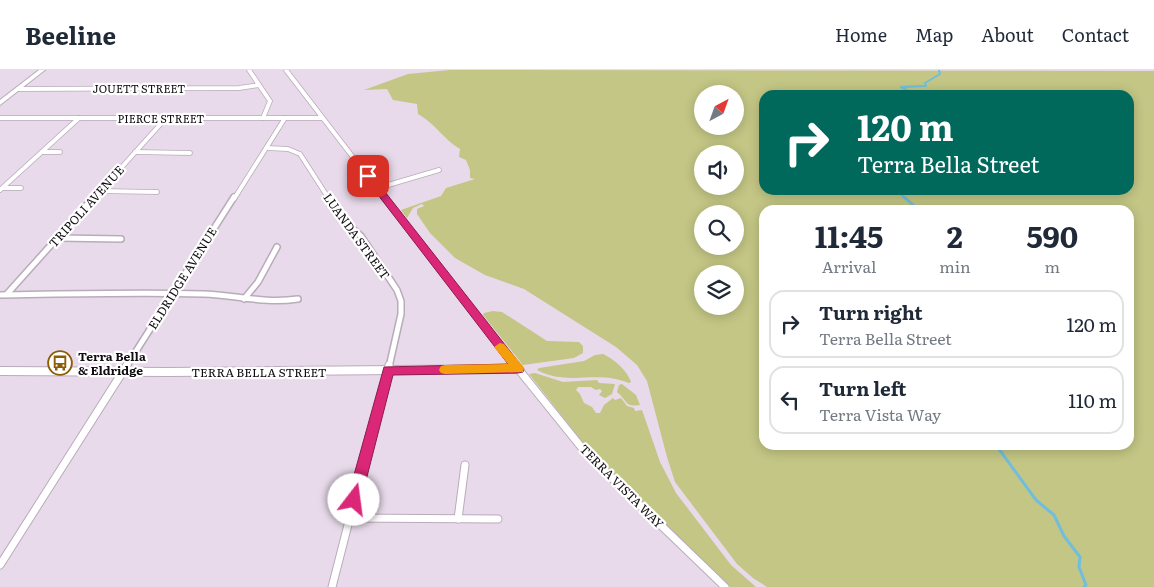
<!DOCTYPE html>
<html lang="en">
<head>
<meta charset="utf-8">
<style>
	:root { --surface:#fff; --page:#f2f2f3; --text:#1f2937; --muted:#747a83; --line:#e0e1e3 }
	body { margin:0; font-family:Literata,serif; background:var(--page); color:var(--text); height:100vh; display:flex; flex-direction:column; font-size:19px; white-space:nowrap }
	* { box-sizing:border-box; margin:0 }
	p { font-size:16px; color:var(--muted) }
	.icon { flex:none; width:28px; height:28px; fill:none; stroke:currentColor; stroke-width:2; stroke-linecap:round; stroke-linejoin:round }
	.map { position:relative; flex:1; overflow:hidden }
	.panel { position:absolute; left:759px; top:135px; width:375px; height:245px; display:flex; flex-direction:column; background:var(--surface); border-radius:15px; box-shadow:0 2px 12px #0003 }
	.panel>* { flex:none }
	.top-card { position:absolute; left:759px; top:20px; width:375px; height:105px; border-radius:15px; box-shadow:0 2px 12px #0003; background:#00695c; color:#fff; overflow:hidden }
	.needle { width:32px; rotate:41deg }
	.tools { position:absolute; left:694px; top:15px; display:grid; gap:10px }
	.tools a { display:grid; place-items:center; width:50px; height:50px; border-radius:50%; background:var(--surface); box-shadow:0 2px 12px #0003; font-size:25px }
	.pin { position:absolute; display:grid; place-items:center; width:42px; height:42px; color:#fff; margin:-21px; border-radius:10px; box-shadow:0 2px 8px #0006 }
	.me { position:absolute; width:55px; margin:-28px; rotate:15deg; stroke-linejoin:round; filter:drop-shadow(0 0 4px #0008) }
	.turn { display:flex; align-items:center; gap:18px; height:105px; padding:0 15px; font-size:22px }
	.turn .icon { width:65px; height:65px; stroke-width:2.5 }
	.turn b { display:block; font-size:35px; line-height:42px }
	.eta { display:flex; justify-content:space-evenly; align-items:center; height:85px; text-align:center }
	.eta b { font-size:30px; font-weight:700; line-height:35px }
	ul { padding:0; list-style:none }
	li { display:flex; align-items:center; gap:15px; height:68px; margin:0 10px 8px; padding:0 5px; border:2px solid var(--line); border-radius:15px }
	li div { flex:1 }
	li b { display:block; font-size:19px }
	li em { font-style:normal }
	header { display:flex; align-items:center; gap:30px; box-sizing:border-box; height:70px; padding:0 25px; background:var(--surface); border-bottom:1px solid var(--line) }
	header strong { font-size:24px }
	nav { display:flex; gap:28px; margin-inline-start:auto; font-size:18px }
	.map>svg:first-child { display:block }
	.green { fill:#c3c684; fill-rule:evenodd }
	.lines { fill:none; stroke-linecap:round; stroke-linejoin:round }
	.stream-far2 { stroke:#71bedc; stroke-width:2 }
	.stream-far1 { stroke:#71bedc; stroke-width:2.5 }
	.stream { stroke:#71bedc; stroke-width:3 }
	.street-far2-casing { stroke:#b9abbb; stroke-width:5.5 }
	.street-far1-casing { stroke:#b9abbb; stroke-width:8 }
	.street-casing { stroke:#b9abbb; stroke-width:9 }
	.secondary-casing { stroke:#b9abbb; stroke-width:2 }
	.street-far2 { stroke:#fff; stroke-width:4 }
	.street-far1 { stroke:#fff; stroke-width:5 }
	.street { stroke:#fff; stroke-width:7 }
	.secondary { fill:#fff; fill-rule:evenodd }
	.route { fill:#db2777; stroke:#8e194d }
	.slow { fill:#f59e0b }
	.labels { text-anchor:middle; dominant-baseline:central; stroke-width:4.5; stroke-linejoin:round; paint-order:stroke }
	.far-street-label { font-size:11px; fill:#100c11; stroke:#fff }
	.street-label { font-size:12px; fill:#100c11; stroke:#fff }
	.poi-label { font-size:12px; font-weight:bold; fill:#100c11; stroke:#fff; text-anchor:start }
</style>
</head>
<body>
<header>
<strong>Beeline</strong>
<nav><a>Home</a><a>Map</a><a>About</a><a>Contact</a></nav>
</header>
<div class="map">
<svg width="1154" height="517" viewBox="0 0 1154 517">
	<rect width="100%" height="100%" fill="#e8daea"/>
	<g class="green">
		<path d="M450,0L1154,1V517H767L753,508L737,494L675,412L667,387L647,311L637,295L616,277L524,219L485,205L455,188L430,163L417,144V139L424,136L422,134L413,138L407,148L401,140L441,126L446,118L475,109L470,108V100L466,90L459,87L460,79C444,70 436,54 418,44L417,34L393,30L387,19L364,20L408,4ZM702,24H735V56H702ZM764,25H1129V120H764ZM702,84H735V116H702ZM764,140H1129V375H764ZM702,144H735V176H702ZM702,204H735V236H702Z"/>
		<polygon points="493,241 502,242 547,271 579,272 583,276 583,283 574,288 523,295 483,245 484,243"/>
		<path d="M603,284C614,289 627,300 631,312L629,313C596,299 569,317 537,300L539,298L584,291L595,285Z"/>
		<polygon points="535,303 563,312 597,310 599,313 615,314 612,324 605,328 599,325 602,321 600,319 596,320 591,317 578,317 576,320 580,324 584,333 592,337 596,343 600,343 604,335 613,328 615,330 621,328 627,336 634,338 635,341 642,340 660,392 676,423 731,495 756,517 730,517 602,393 584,374 529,304"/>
		<path d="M622,314L636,325L640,335C624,337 628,331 617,322L619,315Z"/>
	</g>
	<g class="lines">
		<g class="stream-far2">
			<polyline points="911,25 912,23 901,17 926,16 925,13 940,4 939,0"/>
			<polyline points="896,120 906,129"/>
		</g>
		<polyline class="stream-far1" points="904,127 919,140"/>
		<polyline class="stream" points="996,375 1036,430 1054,445 1064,466 1080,487 1079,497 1086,515 1084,517"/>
		<g class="street-far2-casing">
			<g id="street-far2">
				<polyline points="249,0 270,31 263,48"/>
				<polyline points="286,0 385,129"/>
				<polyline points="18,19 239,18 259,15"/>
				<polyline points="0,48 322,48"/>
				<polyline points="267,78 288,79 300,84 329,129"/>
				<polyline points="43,82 60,82"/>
				<polyline points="135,82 190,83"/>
				<polyline points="3,118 21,118"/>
				<polyline points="378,118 439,100"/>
				<polyline points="0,120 79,48"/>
				<polyline points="100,121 157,122"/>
				<polyline points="93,129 166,48"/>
				<polyline points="234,129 285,48"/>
			</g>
		</g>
		<g class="street-far1-casing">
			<g id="street-far1">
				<polyline points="328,127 344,151 361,166 397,220 401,231 401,244 389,297"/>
				<polyline points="384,127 517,297"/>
				<polyline points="58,168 121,169"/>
				<polyline points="7,224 94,127"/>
				<path d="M0,225C68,224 135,222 203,224C236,225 264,234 298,229"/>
				<polyline points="244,229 258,212 277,177"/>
				<polyline points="126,297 234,127"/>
			</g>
		</g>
		<g class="street-casing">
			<g id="street">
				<polyline points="515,295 586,383 725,517"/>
				<polyline points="349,448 498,449"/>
				<polyline points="458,449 465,395"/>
				<polyline points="0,495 127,295"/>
				<polyline points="332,517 389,295"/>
			</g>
		</g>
		<g class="secondary-casing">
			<g id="secondary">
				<polygon points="39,0 45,0 0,35 0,30"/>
				<polygon points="518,295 521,296 523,299 521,302 518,303 168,306 0,305 0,297 168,298"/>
			</g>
		</g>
		<use href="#street-far2" class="street-far2"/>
		<use href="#street-far1" class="street-far1"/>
		<use href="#street" class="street"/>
		<use href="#secondary" class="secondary"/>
	</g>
	<polygon class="route" points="368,103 371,104 524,299 523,302 518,303 393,305 361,430 359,434 354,436 349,434 347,430 384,297 508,294 365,108 365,104"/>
	<polygon class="slow" points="500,273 504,274 523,296 524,299 523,302 445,304 441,303 439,300 441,296 445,295 508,294 494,277"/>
	<defs>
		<g id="bus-ring" transform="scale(1.25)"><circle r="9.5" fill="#fff" stroke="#8d5d05" stroke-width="1.5"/><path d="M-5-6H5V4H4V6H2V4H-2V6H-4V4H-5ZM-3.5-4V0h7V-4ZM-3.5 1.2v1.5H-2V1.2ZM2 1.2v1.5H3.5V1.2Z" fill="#8d5d05"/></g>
	</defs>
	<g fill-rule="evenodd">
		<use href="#bus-ring" x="60" y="293"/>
	</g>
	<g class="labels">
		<g class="far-street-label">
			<text x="139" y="18">JOUETT STREET</text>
			<text x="161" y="48">PIERCE STREET</text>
		</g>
		<g class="street-label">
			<text transform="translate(86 136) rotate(-48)">TRIPOLI AVENUE</text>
			<text transform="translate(357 166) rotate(54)">LUANDA STREET</text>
			<text transform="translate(182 208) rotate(-58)">ELDRIDGE AVENUE</text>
			<text x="259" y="302">TERRA BELLA STREET</text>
			<text transform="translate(622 416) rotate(45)">TERRA VISTA WAY</text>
		</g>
		<g class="poi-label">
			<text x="78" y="286">Terra Bella<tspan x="78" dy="14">&amp; Eldridge</tspan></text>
		</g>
	</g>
</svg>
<div class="tools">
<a><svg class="needle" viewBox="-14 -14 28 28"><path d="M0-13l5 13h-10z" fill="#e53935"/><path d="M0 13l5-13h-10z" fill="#747a83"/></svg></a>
<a><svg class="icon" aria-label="sound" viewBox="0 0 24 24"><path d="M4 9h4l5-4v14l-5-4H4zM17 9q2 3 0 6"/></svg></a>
<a><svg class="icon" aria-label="search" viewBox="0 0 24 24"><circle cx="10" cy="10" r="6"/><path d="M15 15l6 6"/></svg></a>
<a><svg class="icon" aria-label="layers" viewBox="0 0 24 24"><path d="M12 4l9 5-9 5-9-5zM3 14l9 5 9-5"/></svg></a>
</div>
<div class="pin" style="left:368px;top:106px;background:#d93025"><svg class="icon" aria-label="arrive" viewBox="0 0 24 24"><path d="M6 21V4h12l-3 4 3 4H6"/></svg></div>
<svg class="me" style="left:354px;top:430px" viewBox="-20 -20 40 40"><circle r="19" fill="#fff"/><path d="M0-13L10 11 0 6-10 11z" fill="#db2777"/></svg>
<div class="top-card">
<div class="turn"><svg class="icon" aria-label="right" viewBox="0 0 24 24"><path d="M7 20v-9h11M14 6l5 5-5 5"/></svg><div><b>120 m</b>Terra Bella Street</div></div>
</div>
<section class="panel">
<div class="eta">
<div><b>11:45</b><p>Arrival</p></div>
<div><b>2</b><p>min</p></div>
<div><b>590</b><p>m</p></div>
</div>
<ul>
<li><svg class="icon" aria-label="right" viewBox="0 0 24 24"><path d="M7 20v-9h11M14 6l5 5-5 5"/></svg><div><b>Turn right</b><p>Terra Bella Street</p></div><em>120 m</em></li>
<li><svg class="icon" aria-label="left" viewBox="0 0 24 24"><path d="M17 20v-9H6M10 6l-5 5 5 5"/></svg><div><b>Turn left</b><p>Terra Vista Way</p></div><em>110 m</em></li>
</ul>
</section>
</div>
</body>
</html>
